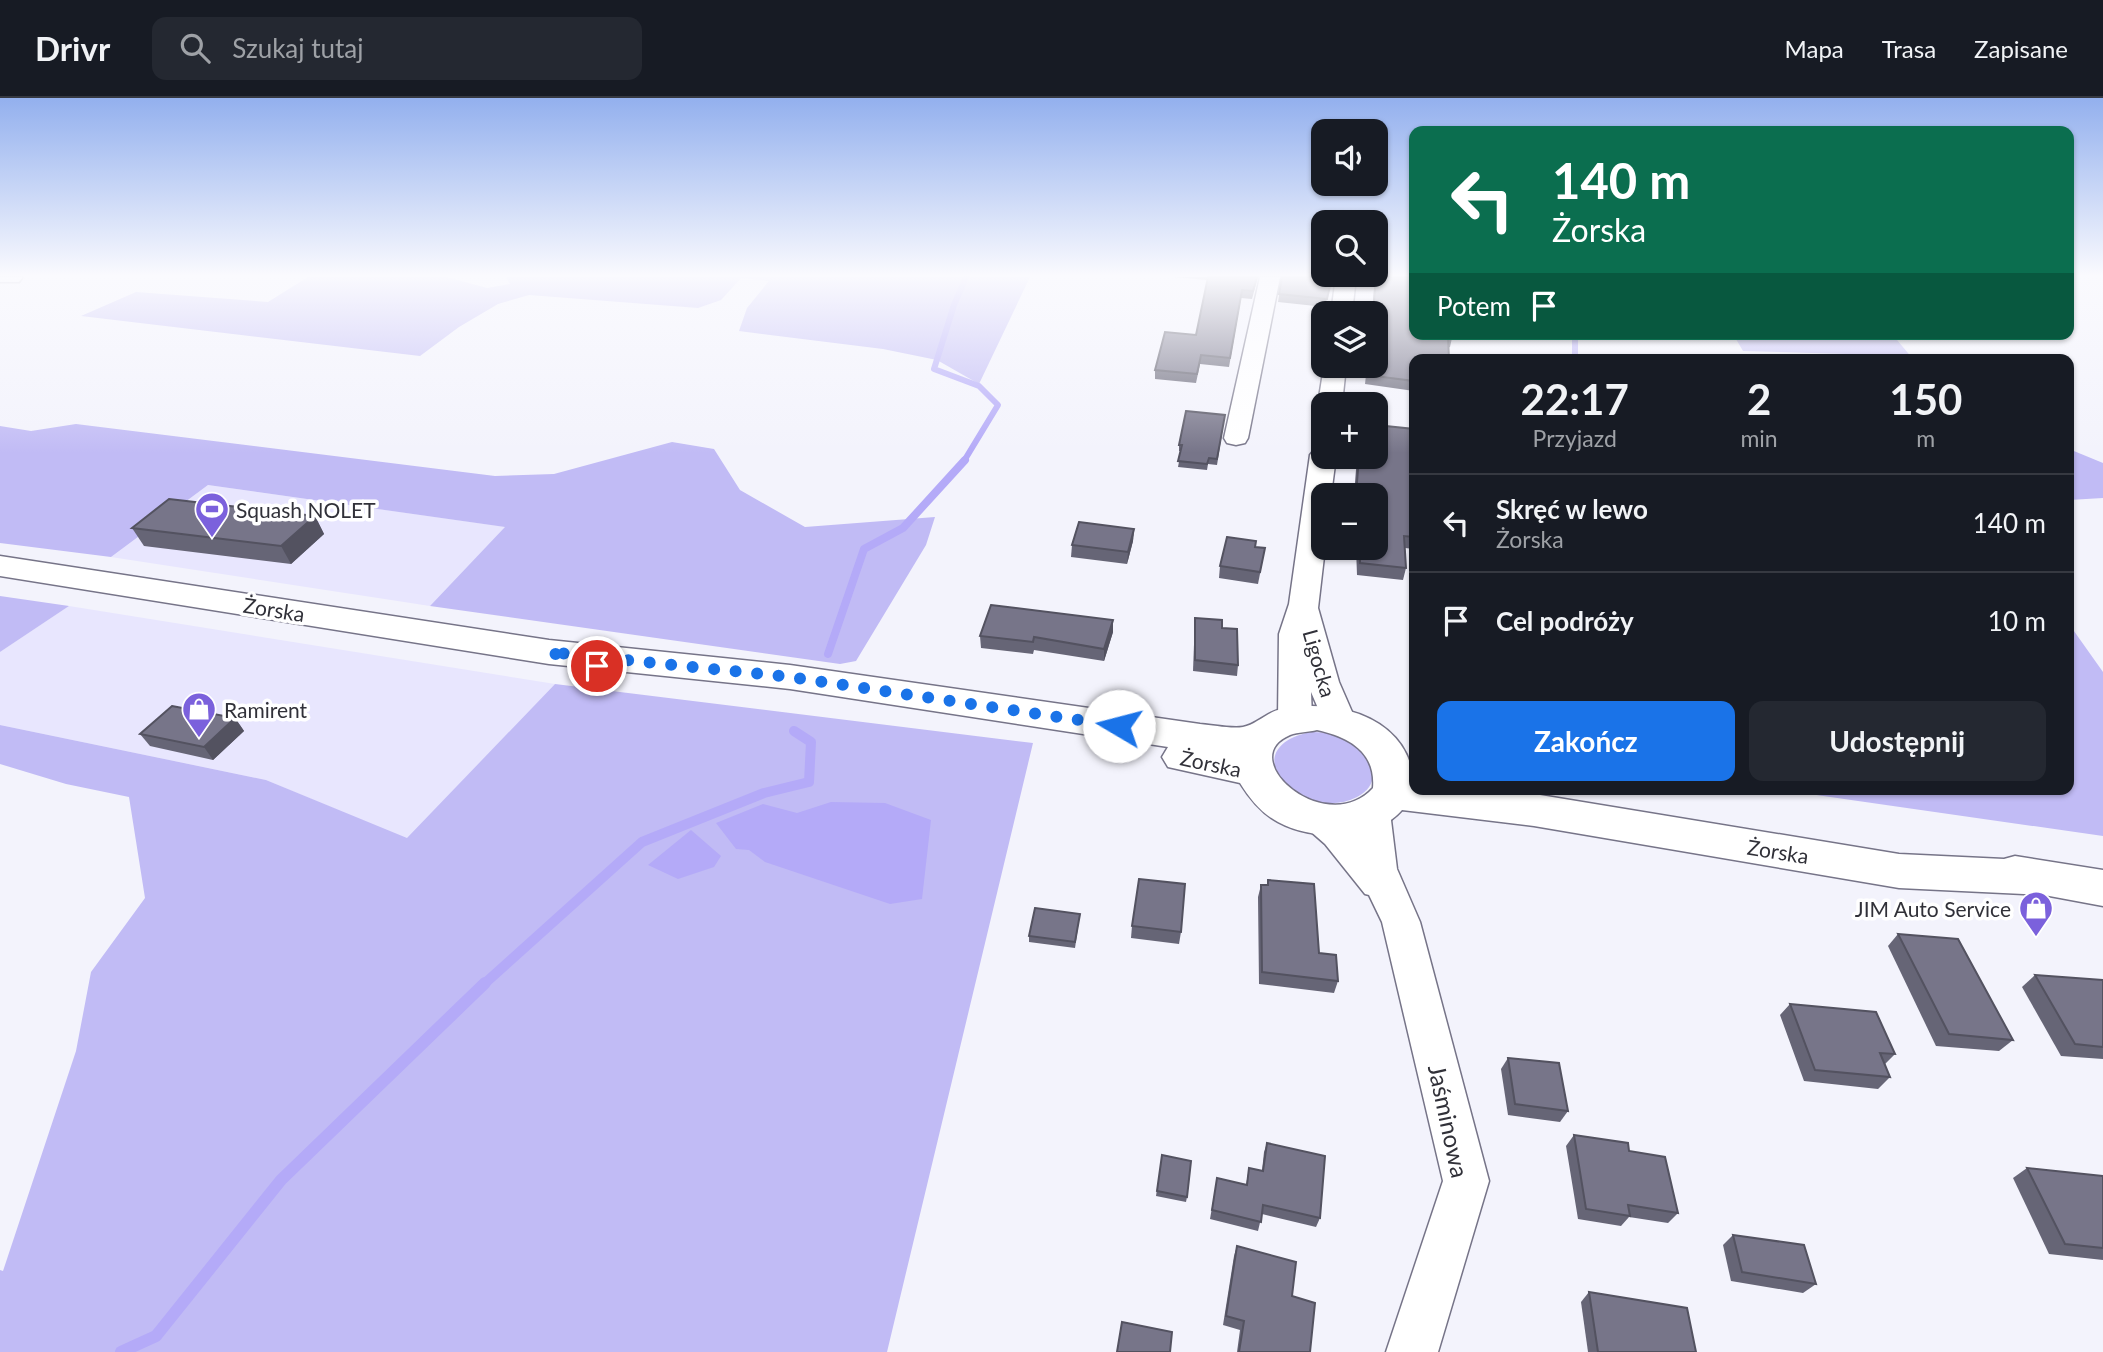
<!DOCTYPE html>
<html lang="pl">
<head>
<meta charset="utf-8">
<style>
	:root { --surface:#171b24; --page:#242831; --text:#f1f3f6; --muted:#9ea1a6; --line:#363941; --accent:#1a73e8 }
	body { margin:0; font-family:Lato,sans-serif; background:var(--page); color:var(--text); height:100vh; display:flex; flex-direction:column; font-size:26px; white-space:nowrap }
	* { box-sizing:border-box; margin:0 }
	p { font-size:23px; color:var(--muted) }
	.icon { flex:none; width:38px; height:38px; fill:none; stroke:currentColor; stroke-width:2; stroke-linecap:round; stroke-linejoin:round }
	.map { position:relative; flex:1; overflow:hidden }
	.details { position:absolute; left:1409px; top:256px; width:665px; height:441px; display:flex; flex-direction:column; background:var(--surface); border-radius:14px; box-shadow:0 2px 5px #0004 }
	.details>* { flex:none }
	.banner { position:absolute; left:1409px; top:28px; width:665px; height:214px; border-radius:14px; box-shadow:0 2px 5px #0004; background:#0b6e4f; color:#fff; overflow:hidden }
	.buttons { position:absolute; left:1311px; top:21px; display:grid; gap:14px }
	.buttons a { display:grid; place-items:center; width:77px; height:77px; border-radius:14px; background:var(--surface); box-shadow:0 2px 5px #0004; font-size:35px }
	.pin { position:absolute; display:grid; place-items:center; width:60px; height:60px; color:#fff; margin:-30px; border:4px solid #fff; border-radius:50%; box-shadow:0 2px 7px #0007 }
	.me { position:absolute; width:77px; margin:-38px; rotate:278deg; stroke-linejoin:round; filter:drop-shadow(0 0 5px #0008) }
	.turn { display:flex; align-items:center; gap:24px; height:147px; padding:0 28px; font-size:32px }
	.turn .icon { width:91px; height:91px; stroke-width:2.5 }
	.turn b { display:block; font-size:49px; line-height:60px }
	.then { display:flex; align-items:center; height:66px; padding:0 28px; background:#0003; gap:14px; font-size:26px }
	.eta { display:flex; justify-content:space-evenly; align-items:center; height:119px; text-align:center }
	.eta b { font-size:42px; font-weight:700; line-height:49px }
	.button { display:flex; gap:14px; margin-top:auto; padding:14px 28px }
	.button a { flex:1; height:80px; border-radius:14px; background:var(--accent); color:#fff; font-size:28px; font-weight:700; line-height:80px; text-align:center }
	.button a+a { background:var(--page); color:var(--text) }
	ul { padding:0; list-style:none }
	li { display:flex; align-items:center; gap:21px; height:98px; padding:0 28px; border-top:2px solid var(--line) }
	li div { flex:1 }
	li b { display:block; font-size:26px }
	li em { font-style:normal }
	header { display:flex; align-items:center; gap:42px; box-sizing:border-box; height:98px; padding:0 35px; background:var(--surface); border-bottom:2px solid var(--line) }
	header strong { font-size:33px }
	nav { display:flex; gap:38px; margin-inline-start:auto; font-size:24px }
	.search { width:490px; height:63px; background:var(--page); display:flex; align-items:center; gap:18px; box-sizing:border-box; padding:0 24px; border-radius:14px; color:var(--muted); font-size:26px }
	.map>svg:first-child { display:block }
	.built { fill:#e8e6fe }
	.green { fill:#c1bbf5 }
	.water { fill:#b4aaf8 }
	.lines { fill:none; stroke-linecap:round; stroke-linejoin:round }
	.stream-far3 { stroke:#b4aaf8; stroke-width:6 }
	.stream-far2 { stroke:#b4aaf8; stroke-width:8 }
	.stream-far1 { stroke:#b4aaf8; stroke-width:10 }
	.stream { stroke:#b4aaf8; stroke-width:12 }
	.minor-casing { stroke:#767488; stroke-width:3 }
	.secondary-casing { stroke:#767488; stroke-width:3 }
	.minor { fill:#fff; fill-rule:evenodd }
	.secondary { fill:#fff; fill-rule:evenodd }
	.wall { fill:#666576 }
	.shaded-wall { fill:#535260 }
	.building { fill:#777589; stroke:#535260; stroke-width:2 }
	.route { stroke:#1a73e8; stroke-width:12; stroke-dasharray:0 21.6 }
	.labels { text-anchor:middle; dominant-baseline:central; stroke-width:7; stroke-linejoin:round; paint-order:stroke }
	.poi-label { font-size:21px; fill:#313139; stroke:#fff; text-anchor:start }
	.street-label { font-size:21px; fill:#313139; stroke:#fff }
	.near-street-label { font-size:24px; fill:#313139; stroke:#fff }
</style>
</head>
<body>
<header>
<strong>Drivr</strong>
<div class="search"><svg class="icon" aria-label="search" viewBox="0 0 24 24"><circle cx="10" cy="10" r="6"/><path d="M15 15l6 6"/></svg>Szukaj tutaj</div>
<nav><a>Mapa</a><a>Trasa</a><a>Zapisane</a></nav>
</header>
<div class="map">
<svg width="2103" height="1254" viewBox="0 0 2103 1254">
	<rect width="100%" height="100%" fill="#f3f3fc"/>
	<g class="built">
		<polygon points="208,387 506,429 430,508 111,459"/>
		<polygon points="69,508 555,586 407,741 266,682 0,627 0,554"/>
	</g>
	<g class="green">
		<polygon points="308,179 447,179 487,190 510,186 506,179 1030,179 979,286 937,262 883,251 739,233 747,210 769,183 741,180 721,202 698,210 529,197 498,206 459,229 420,258 81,218 136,194 268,204"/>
		<polygon points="1733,236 1892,236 1913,261 1849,261 1846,256 1743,253"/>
		<polygon points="76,326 495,378 554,376 672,344 714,351 740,392 805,429 935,419 926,447 856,563 840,566 430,508 505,429 208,387 111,459 0,445 0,328 31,333"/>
		<polygon points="2069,351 2103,365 2103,400 2069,402"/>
		<polygon points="0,498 69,508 0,554"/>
		<polygon points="2069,526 2103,574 2103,738 1774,691 2068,691"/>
		<polygon points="555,586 1033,645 887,1254 0,1254 0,1172 3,1173 76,953 91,874 145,800 129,699 66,686 0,666 0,627 266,682 407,740"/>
		<path d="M1310,634C1321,634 1331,635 1342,639C1366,649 1389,683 1357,699C1304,727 1229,652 1310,634Z"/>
	</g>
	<g class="water">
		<polygon points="831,704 885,705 931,722 922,801 890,806 765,764 749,752 736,751 716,725 763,706 797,715"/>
		<polygon points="691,732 721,758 714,769 678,781 648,767"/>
	</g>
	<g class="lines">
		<g class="stream-far3">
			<polyline points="1575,236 1575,261"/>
			<polyline points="964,363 998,307 979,288 934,271 954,207 966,179"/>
		</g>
		<polyline class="stream-far2" points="828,556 864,451 903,430 965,362"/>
		<polyline class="stream-far1" points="483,887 642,744 764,695 809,684 811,644 794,633"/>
		<polyline class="stream" points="121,1254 156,1238 281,1082 485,885"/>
		<g class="minor-casing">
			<g id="minor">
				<polygon points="0,179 22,179 22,180 19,184 0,184"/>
				<polygon points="1260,179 1280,179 1248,340 1245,345 1236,347 1227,345 1224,340"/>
				<polygon points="1336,179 1356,179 1352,215 1331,215"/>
				<polygon points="1324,268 1346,268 1342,306 1323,306 1323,311 1318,306"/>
				<polygon points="1323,349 1323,359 1336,359 1331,397 1323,397 1323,450 1325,450 1318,510 1339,584 1356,623 1351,631 1339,635 1327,631 1311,594 1312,620 1307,628 1295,632 1283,628 1278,620 1279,536 1289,506 1310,357 1314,352"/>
				<path d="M1372,700L1385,704L1390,714L1397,771L1420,824L1489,1083L1438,1254H1386L1443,1083L1382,824L1369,797L1365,796L1325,746L1309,732L1304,722L1309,712C1329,706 1342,715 1355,731L1354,714L1359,704Z"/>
			</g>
		</g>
		<g class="secondary-casing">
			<path id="secondary" d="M0,458L549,542L790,567L1200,626C1213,627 1231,631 1243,629C1256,627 1268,613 1282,611C1340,599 1414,622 1414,691H1490L1534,696L1899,756L2004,761L2015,758L2103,772V808L2044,797L1899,790L1534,728L1402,712C1374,744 1313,743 1278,724C1261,715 1250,701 1240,685L1168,669L1162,659L1168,649L790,591L549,566L0,478ZM1317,632C1349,639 1376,654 1373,690C1326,741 1233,661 1290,637C1298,634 1309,634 1317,632Z"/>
		</g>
		<use href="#minor" class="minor"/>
		<use href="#secondary" class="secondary"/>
	</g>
	<g class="wall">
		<polygon points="1173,179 1258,179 1252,201 1241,200 1229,269 1200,266 1196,285 1155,281 1155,272 1196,237 1208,182"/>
		<polygon points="1282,179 1332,179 1325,209 1278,204"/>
		<polygon points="1375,179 1414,179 1452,240 1450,249 1414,261 1414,293 1365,286 1367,268 1376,268 1376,215 1372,215"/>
		<polygon points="1225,317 1217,367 1208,366 1207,372 1178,369 1181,353 1179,353 1179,347"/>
		<polygon points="1414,331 1414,451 1405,450 1406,470 1403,482 1357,477 1356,450 1376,450 1376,397 1354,397 1357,359 1376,359"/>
		<polygon points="315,418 324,436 291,466 144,448 132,430"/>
		<polygon points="1134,431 1133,443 1127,466 1071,459 1072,447"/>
		<polygon points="1255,449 1265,450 1258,486 1219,480 1220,468"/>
		<polygon points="1195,520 1238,567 1237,578 1193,573"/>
		<polygon points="1113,522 1113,534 1104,563 1034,552 1033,556 981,550 980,538"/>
		<polygon points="235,620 244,633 213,662 150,648 140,636"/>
		<polygon points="1268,782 1338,883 1334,895 1259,886 1258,799 1261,787 1267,787"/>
		<polygon points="1080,816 1075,850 1029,844 1029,838"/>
		<polygon points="1132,828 1181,834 1179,846 1131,840"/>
		<polygon points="1898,836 2013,942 1999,953 1936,948 1888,848"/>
		<polygon points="2035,877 2103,882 2103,961 2061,958 2022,889"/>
		<polygon points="1790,906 1895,956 1885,966 1890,979 1878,991 1804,983 1780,917"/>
		<polygon points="1508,960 1568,1013 1560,1024 1508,1017 1501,971"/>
		<polygon points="1574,1037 1629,1053 1678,1115 1668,1125 1629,1119 1621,1128 1578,1121 1566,1048"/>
		<polygon points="1267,1045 1320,1120 1316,1129 1262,1116 1258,1133 1210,1121 1217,1080 1246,1087 1249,1070 1262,1073 1264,1054"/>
		<polygon points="1162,1057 1187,1099 1186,1104 1156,1098"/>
		<polygon points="2027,1070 2103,1078 2103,1162 2049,1156 2013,1080"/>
		<polygon points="1733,1137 1816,1186 1803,1195 1731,1183 1723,1147"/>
		<polygon points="1237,1148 1292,1198 1310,1254 1237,1254 1240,1232 1223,1227 1234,1158"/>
		<polygon points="1589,1194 1696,1254 1588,1254 1581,1204"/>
	</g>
	<g class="shaded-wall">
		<polygon points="315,418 324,436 291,466 281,448"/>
		<polygon points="1134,431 1133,443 1127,466 1128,454"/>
		<polygon points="1113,522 1113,534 1104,563 1104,551"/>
		<polygon points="235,620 244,633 213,662 204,649"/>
	</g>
	<g class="building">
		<polygon points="1208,179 1257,179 1253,193 1242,192 1230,260 1201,257 1197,276 1155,272 1165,234 1196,237"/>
		<polygon points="1282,179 1332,179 1327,201 1279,196"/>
		<polygon points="1376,179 1414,179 1414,236 1452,236 1452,240 1448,239 1449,261 1414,261 1414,283 1367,277 1368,268 1376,268 1376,215 1373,215"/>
		<polygon points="1186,313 1225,317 1217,361 1209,360 1207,366 1178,363 1182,347 1179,347"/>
		<polygon points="1376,327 1414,331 1414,439 1404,438 1406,470 1360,465 1360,450 1376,450 1376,397 1357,397 1357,384 1359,359 1376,359"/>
		<polygon points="169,401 315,418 281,448 132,430"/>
		<polygon points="1079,424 1134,431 1128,454 1072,447"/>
		<polygon points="1227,439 1256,443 1255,449 1265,450 1260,474 1220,468"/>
		<polygon points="991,507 1113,522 1104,551 1034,539 1033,544 980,538"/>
		<polygon points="1195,520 1222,522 1222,530 1237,531 1238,567 1195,562"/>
		<polygon points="172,608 235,620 204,649 140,636"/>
		<polygon points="1139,781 1185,786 1181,834 1132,828"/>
		<polygon points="1268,782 1314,786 1319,855 1336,857 1338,883 1262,874 1261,787 1268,787"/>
		<polygon points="1035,810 1080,816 1075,844 1029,838"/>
		<polygon points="1898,836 1958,841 2013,942 1949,936"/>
		<polygon points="2035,877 2103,882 2103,949 2075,946"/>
		<polygon points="1790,906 1876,914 1895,956 1880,955 1890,979 1815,972"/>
		<polygon points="1508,960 1559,965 1568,1013 1515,1006"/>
		<polygon points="1574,1037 1628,1045 1629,1053 1665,1059 1678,1115 1628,1107 1630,1118 1586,1111"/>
		<polygon points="1267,1045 1325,1058 1320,1120 1263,1107 1261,1124 1212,1112 1217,1080 1247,1087 1249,1070 1263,1073"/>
		<polygon points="1162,1057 1191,1063 1187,1099 1157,1093"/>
		<polygon points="2027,1070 2103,1078 2103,1150 2065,1146"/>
		<polygon points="1733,1137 1804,1147 1816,1186 1742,1174"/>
		<polygon points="1237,1148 1296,1164 1292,1198 1315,1205 1310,1254 1239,1254 1244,1223 1226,1218"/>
		<polygon points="1589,1194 1687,1210 1696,1254 1598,1254"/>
		<polygon points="1122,1224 1172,1234 1170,1254 1117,1254"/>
	</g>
	<linearGradient id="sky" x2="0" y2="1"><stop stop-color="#93b0ee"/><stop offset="0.5" stop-color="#fafafe"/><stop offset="1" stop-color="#fafafe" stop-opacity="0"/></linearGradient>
	<rect width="2103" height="355" fill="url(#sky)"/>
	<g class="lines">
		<polyline class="route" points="597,568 549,554 790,579 1119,628"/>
	</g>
	<defs>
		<g id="stadium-pin" transform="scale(1.75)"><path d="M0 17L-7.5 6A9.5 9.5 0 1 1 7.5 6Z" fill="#7b61dc" stroke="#fff"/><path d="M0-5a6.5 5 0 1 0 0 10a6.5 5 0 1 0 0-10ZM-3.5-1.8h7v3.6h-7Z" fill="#fff"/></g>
		<g id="shop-pin" transform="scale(1.75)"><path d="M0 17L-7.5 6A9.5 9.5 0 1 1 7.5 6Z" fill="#7b61dc" stroke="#fff"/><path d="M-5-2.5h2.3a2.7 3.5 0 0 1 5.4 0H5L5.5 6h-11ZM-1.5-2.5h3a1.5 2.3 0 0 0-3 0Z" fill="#fff"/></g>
	</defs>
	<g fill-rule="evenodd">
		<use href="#stadium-pin" x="212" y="411"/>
		<use href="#shop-pin" x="199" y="611"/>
		<use href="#shop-pin" x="2036" y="810"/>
	</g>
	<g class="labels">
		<g class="poi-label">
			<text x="236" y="411">Squash NOLET</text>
			<text x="224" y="611">Ramirent</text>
			<text x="2011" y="810" text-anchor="end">JIM Auto Service</text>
		</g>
		<g class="street-label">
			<text transform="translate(274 511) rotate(9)">Żorska</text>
			<text transform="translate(1320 565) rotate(74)">Ligocka</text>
			<text transform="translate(1211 665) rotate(12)">Żorska</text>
			<text transform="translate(1778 753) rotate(9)">Żorska</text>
		</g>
		<g class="near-street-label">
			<text transform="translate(1449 1023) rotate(78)">Jaśminowa</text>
		</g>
	</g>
</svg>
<div class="buttons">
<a><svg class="icon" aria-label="sound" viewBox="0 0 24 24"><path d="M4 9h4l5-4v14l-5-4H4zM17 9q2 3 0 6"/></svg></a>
<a><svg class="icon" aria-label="search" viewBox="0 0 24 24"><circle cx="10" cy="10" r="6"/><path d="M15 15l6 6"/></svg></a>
<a><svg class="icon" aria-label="layers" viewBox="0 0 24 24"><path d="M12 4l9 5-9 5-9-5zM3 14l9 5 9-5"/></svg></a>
<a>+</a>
<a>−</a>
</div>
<div class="pin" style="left:597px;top:568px;background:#d93025"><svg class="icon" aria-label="arrive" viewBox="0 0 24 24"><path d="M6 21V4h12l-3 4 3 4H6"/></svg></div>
<svg class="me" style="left:1119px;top:628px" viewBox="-20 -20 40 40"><circle r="19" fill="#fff"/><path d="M0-13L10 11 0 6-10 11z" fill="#1a73e8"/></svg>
<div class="banner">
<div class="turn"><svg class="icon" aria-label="left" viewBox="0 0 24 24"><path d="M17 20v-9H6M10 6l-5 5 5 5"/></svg><div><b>140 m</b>Żorska</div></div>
<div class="then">Potem<svg class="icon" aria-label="arrive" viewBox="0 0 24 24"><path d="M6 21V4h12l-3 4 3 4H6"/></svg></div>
</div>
<section class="details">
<div class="eta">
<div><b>22:17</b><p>Przyjazd</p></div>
<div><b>2</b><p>min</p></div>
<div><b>150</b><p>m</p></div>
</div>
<ul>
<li><svg class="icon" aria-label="left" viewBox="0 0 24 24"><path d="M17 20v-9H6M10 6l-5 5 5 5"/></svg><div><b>Skręć w lewo</b><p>Żorska</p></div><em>140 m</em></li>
<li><svg class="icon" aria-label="arrive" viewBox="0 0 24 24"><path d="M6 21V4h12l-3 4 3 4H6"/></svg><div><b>Cel podróży</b></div><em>10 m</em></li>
</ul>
<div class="button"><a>Zakończ</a><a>Udostępnij</a></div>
</section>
</div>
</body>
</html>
